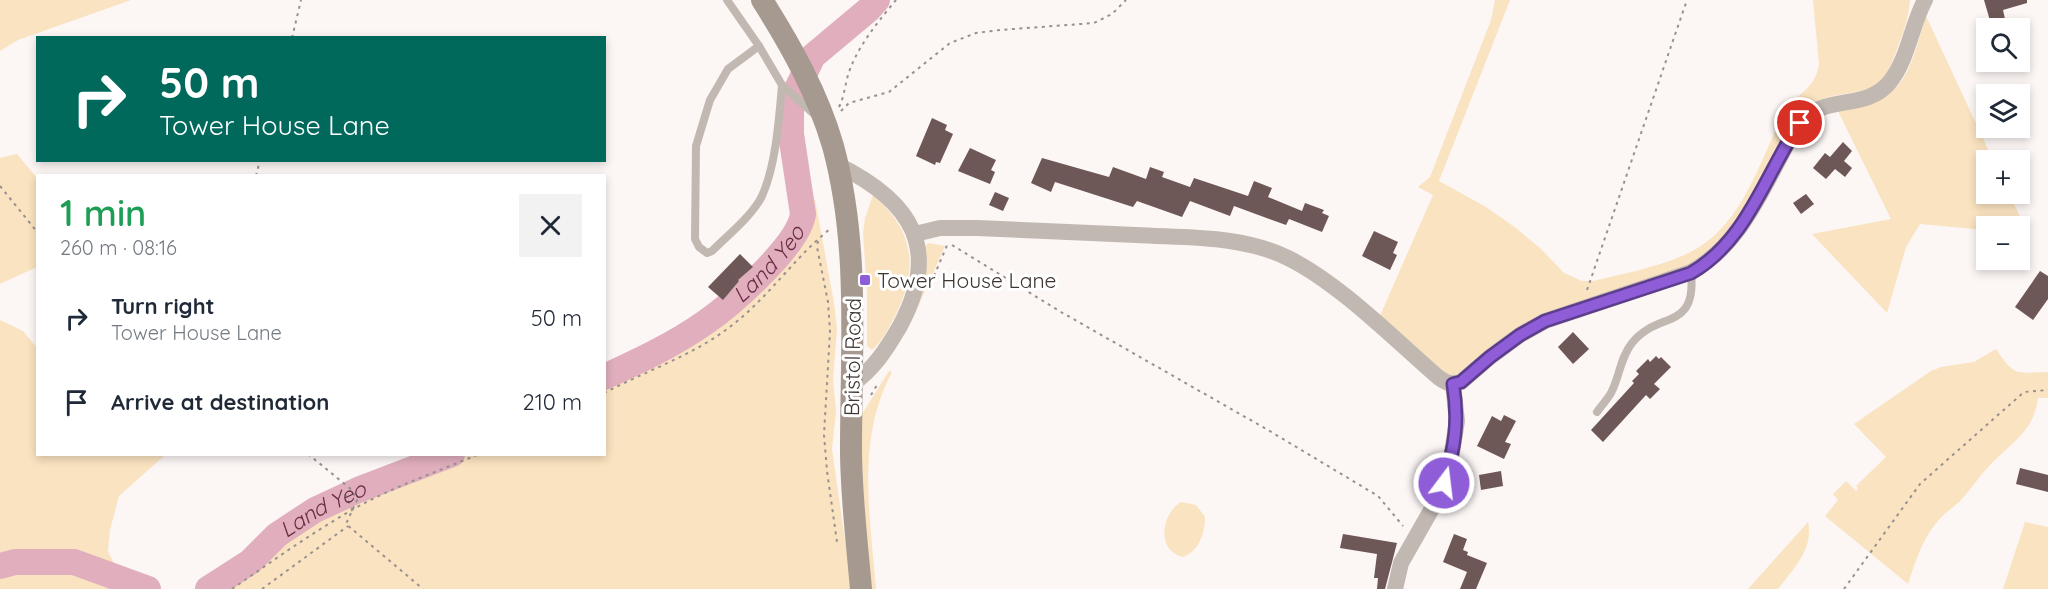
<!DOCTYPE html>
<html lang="en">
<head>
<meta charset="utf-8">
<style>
	:root { --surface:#fff; --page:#f2f2f3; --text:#1f2937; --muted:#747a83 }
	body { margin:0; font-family:Quicksand,sans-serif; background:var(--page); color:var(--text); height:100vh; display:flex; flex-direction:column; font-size:22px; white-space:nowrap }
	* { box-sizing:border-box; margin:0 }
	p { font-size:20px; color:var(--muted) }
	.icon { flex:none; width:33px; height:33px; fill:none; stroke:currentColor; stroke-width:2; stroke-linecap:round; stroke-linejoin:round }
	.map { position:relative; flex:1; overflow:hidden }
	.drawer { position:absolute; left:36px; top:174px; width:570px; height:282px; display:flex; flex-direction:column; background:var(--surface); border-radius:0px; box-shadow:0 3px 9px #0003 }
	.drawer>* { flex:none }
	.top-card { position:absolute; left:36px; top:36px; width:570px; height:126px; border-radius:0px; box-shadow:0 3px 9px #0003; background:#00695c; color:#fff; overflow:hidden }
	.tools { position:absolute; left:1976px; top:18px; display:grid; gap:12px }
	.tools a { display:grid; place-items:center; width:54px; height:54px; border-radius:0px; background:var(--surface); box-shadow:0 3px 9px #0003; font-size:30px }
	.pin { position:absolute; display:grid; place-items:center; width:51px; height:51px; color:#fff; margin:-26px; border:3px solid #fff; border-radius:50%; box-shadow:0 2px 6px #0007 }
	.me { position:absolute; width:66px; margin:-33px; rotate:15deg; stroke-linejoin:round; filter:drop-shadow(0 0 4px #0008) }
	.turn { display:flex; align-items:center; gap:21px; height:126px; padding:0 24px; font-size:27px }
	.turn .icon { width:78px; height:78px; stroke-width:2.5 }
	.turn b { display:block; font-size:42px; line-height:51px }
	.round { display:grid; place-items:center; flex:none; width:63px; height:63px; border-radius:0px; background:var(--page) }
	.head { display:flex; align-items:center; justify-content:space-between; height:102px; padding:0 24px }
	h1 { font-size:36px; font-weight:600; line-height:45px; color:#1e9e55 }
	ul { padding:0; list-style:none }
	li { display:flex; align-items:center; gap:18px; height:84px; padding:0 24px }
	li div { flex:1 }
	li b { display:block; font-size:22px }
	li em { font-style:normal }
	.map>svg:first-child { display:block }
	.green { fill:#fae3c0 }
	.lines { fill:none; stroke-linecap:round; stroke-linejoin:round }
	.river { stroke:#e0aebd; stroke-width:26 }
	.building { fill:#6e5757 }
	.path { stroke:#99918f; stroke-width:2; stroke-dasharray:3 4.5; stroke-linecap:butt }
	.service { stroke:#c1b8b2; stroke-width:8 }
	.minor { stroke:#c1b8b2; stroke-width:16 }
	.secondary { stroke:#a69990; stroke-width:22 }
	.route-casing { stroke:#5c3c8c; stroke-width:15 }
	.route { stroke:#8e5dd7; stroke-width:10 }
	.poi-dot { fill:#8e5dd7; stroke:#fff; stroke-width:2 }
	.labels { text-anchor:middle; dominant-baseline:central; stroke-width:6; stroke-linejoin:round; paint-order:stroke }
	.poi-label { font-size:21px; fill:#3e3531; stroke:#fff; text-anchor:start }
	.street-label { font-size:21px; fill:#3e3531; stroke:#fff }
	.water-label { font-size:22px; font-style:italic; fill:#6a2d44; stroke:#fff }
</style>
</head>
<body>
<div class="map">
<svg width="2048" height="589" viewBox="0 0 2048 589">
	<rect width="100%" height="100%" fill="#fcf6f5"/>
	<g class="green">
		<polygon points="0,0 131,0 18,40 0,51"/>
		<path d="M1495,0H1510L1439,181L1486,207L1516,228L1541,249L1564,273L1582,281H1593C1622,274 1654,268 1682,256C1743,231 1758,162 1786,109C1800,91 1815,89 1819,64L1813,0H1910C1909,18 1903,33 1897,49C1893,60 1887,77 1877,85C1871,89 1862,91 1855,92C1831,96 1809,99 1794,119L1746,212L1702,262L1583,300L1453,379L1379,318L1433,195L1418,187L1430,177L1491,20Z"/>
		<path d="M1926,16L1993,160H1986V194H2009L2028,233L2019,232V226H1986V230L1920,224L1906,247L1887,313L1812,234L1891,219L1837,109C1853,104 1872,101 1887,94C1910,84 1918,39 1926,16Z"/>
		<polygon points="17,154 37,178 37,267 0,284 0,158"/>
		<path d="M873,195C916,232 919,271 893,320C887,330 881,343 872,350L867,346V292L863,233L865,218Z"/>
		<path d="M815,199L834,303L837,329L833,380L836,411L832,449L852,589H214L262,557L276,540L297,525L330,507L464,455L604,454L605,374L692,333C724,311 782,257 802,224C807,216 811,207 815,199Z"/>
		<polygon points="928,243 945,246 913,318 921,294 925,247"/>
		<polygon points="0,320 23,331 37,348 38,454 165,455 119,496 110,530 108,551 118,572 77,556 0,552"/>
		<path d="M1996,349C2015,377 2015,373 2048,372V398H2038C2034,431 2012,442 1991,464C1980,475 1972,488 1961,500C1954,507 1944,513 1937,522C1922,539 1915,563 1908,584L1825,516L1838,500L1833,494L1846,481L1856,491L1858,488L1856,486L1886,457L1854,424L1931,371L1941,367L1974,362Z"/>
		<path d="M889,371L892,372C856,439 870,516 876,589H868L860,469L862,414Z"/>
		<path d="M1181,502L1196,505L1205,517C1205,533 1199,551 1183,557C1156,551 1161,514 1181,502Z"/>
		<path d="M1808,522C1814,549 1793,569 1778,589H1748Z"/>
		<polygon points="2025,522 2048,527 2048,589 2003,589"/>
		<path d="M0,562C51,570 93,561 140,589H0Z"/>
	</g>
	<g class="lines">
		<g class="river">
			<path id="s1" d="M604,377C639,361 675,344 706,322C732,304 799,245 803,214L791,134V101L813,56L868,10L877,0"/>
			<polyline points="0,566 15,562 74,562 148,589"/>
			<path id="s2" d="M208,589L250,562L277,535L315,510L358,490L452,454"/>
		</g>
	</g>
	<g class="building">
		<polygon points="1984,0 2027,0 2027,3 2003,10 2005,19 1991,24"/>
		<polygon points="932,118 947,125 945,130 953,134 940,163 936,162 935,165 916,156"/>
		<polygon points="1843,142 1852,151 1844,161 1852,168 1845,177 1835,169 1826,179 1813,168 1825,153 1830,157"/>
		<polygon points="970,148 996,160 991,170 995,172 990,184 958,171"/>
		<polygon points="1042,158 1109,177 1113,167 1146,179 1150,167 1164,172 1162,177 1190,187 1194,178 1248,196 1254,181 1272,188 1268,197 1302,211 1305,203 1324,210 1322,213 1329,216 1322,232 1289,219 1286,225 1234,206 1230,216 1190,201 1182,217 1137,201 1133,207 1055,182 1051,192 1031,183"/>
		<polygon points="995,192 1009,198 1003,211 989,205"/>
		<polygon points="1806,194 1814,204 1801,214 1793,203"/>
		<polygon points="1374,231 1398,242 1393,253 1397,255 1390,270 1362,256"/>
		<polygon points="740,254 753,267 738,280 739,281 723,300 708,287"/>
		<polygon points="2040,271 2048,276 2048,299 2033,320 2015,307"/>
		<polygon points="1573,332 1589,349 1573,364 1558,347"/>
		<polygon points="1656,356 1659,359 1661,357 1671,367 1654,384 1660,389 1650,399 1646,395 1603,442 1591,430 1634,383 1632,381 1639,374 1636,371 1648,359 1650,362"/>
		<polygon points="1504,415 1516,421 1505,442 1511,444 1504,459 1477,446 1492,416 1501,421"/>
		<polygon points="2020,468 2048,475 2048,492 2016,484"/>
		<polygon points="1501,471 1503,486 1481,490 1479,475"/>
		<polygon points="1343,534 1397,543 1385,589 1377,589 1378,578 1374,578 1377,554 1340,548"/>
		<polygon points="1454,534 1467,539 1463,550 1468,552 1467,555 1487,563 1476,589 1460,589 1467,572 1443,562"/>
	</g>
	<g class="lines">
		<g class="path">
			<polyline points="292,38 301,0"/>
			<path d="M839,107C844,97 845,86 848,75C857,47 877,23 896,0"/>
			<polyline points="841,111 849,103 889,92 950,43 976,33 1000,30 1094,23 1112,14 1126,0"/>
			<polyline points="256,176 260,160"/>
			<polyline points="0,186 38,233"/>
			<polyline points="818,241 817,247 828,302 830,331 824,435 827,471 837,542"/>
			<polyline points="952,245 1061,312 1268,430 1378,496 1403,526"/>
			<polyline points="934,276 948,243"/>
			<polyline points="1587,290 1687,0"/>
			<path d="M604,393C646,371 694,355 731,326C768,298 794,258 830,229"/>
			<polyline points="871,395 877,385"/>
			<polyline points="308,454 352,490 357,500 346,524 423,589"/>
			<polyline points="345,494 352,509"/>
			<path d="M232,589C271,562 310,534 352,510C392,487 437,472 479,454"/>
			<polyline points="262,589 348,526"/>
			<polyline points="1844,589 1920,484 2024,392 2048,390"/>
		</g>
		<g class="service">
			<polyline points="727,0 759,46 782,85 815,115"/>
			<path d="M759,46L728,69L710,100L696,146L695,239L699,247L707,253L712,251C727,236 753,215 762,196C776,165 779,119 782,85"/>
			<path d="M1597,412C1601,406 1607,400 1611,393C1620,376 1620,358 1632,343C1658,310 1697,332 1691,272"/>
		</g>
		<g class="minor">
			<path d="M838,165C911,201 942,248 900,326C886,350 874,369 851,385"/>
			<path d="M915,234L940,228H977C1030,230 1083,233 1136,235C1187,238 1241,235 1288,258C1339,283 1394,339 1438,377C1446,383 1451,385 1461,382L1490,357L1520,335L1545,321L1691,272C1733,249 1756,204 1777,163C1786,147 1793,129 1806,117C1830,96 1867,109 1889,83C1908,60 1911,26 1925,0"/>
			<polyline points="1395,589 1401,563 1438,498 1450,465 1457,421 1453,384"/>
		</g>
		<path class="secondary" d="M762,0C791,46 818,94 833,146C860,245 851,348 851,449C851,495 857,543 861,589"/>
	</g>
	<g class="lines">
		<g class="route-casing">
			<path id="route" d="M1444,483C1455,447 1459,421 1453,384L1461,382L1490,357L1520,335L1545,321L1691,273C1748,240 1765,174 1800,123"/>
		</g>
		<use href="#route" class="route"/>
	</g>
	<rect class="poi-dot" x="859" y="274" width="12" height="12" rx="3"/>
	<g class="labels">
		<g class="poi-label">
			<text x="877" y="280">Tower House Lane</text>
		</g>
		<g class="street-label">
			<text transform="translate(852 357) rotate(-89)">Bristol Road</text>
		</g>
		<g class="water-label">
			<text stroke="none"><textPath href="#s1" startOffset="202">Land Yeo</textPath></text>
			<text stroke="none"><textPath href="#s2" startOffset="141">Land Yeo</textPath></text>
		</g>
	</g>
</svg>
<div class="tools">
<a><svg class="icon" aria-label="search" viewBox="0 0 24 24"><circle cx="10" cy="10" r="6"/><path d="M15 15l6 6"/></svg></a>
<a><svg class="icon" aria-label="layers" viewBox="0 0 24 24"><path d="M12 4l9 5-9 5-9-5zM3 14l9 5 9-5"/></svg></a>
<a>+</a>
<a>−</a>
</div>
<div class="pin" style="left:1800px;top:123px;background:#d93025"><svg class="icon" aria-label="arrive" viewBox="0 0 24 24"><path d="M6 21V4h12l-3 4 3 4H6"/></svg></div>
<svg class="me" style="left:1444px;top:483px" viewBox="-20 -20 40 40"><circle r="17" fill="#8e5dd7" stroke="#fff" stroke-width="3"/><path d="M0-11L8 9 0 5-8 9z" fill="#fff"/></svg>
<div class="top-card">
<div class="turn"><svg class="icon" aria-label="right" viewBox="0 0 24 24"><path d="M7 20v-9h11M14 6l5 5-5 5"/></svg><div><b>50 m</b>Tower House Lane</div></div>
</div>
<section class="drawer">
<div class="head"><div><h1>1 min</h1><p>260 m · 08:16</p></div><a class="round"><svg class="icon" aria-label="close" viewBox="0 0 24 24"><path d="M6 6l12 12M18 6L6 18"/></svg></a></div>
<ul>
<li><svg class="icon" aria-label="right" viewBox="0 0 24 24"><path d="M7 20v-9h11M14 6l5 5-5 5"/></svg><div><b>Turn right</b><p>Tower House Lane</p></div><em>50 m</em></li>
<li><svg class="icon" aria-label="arrive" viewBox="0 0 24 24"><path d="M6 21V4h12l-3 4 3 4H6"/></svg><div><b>Arrive at destination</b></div><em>210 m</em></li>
</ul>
</section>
</div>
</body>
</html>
